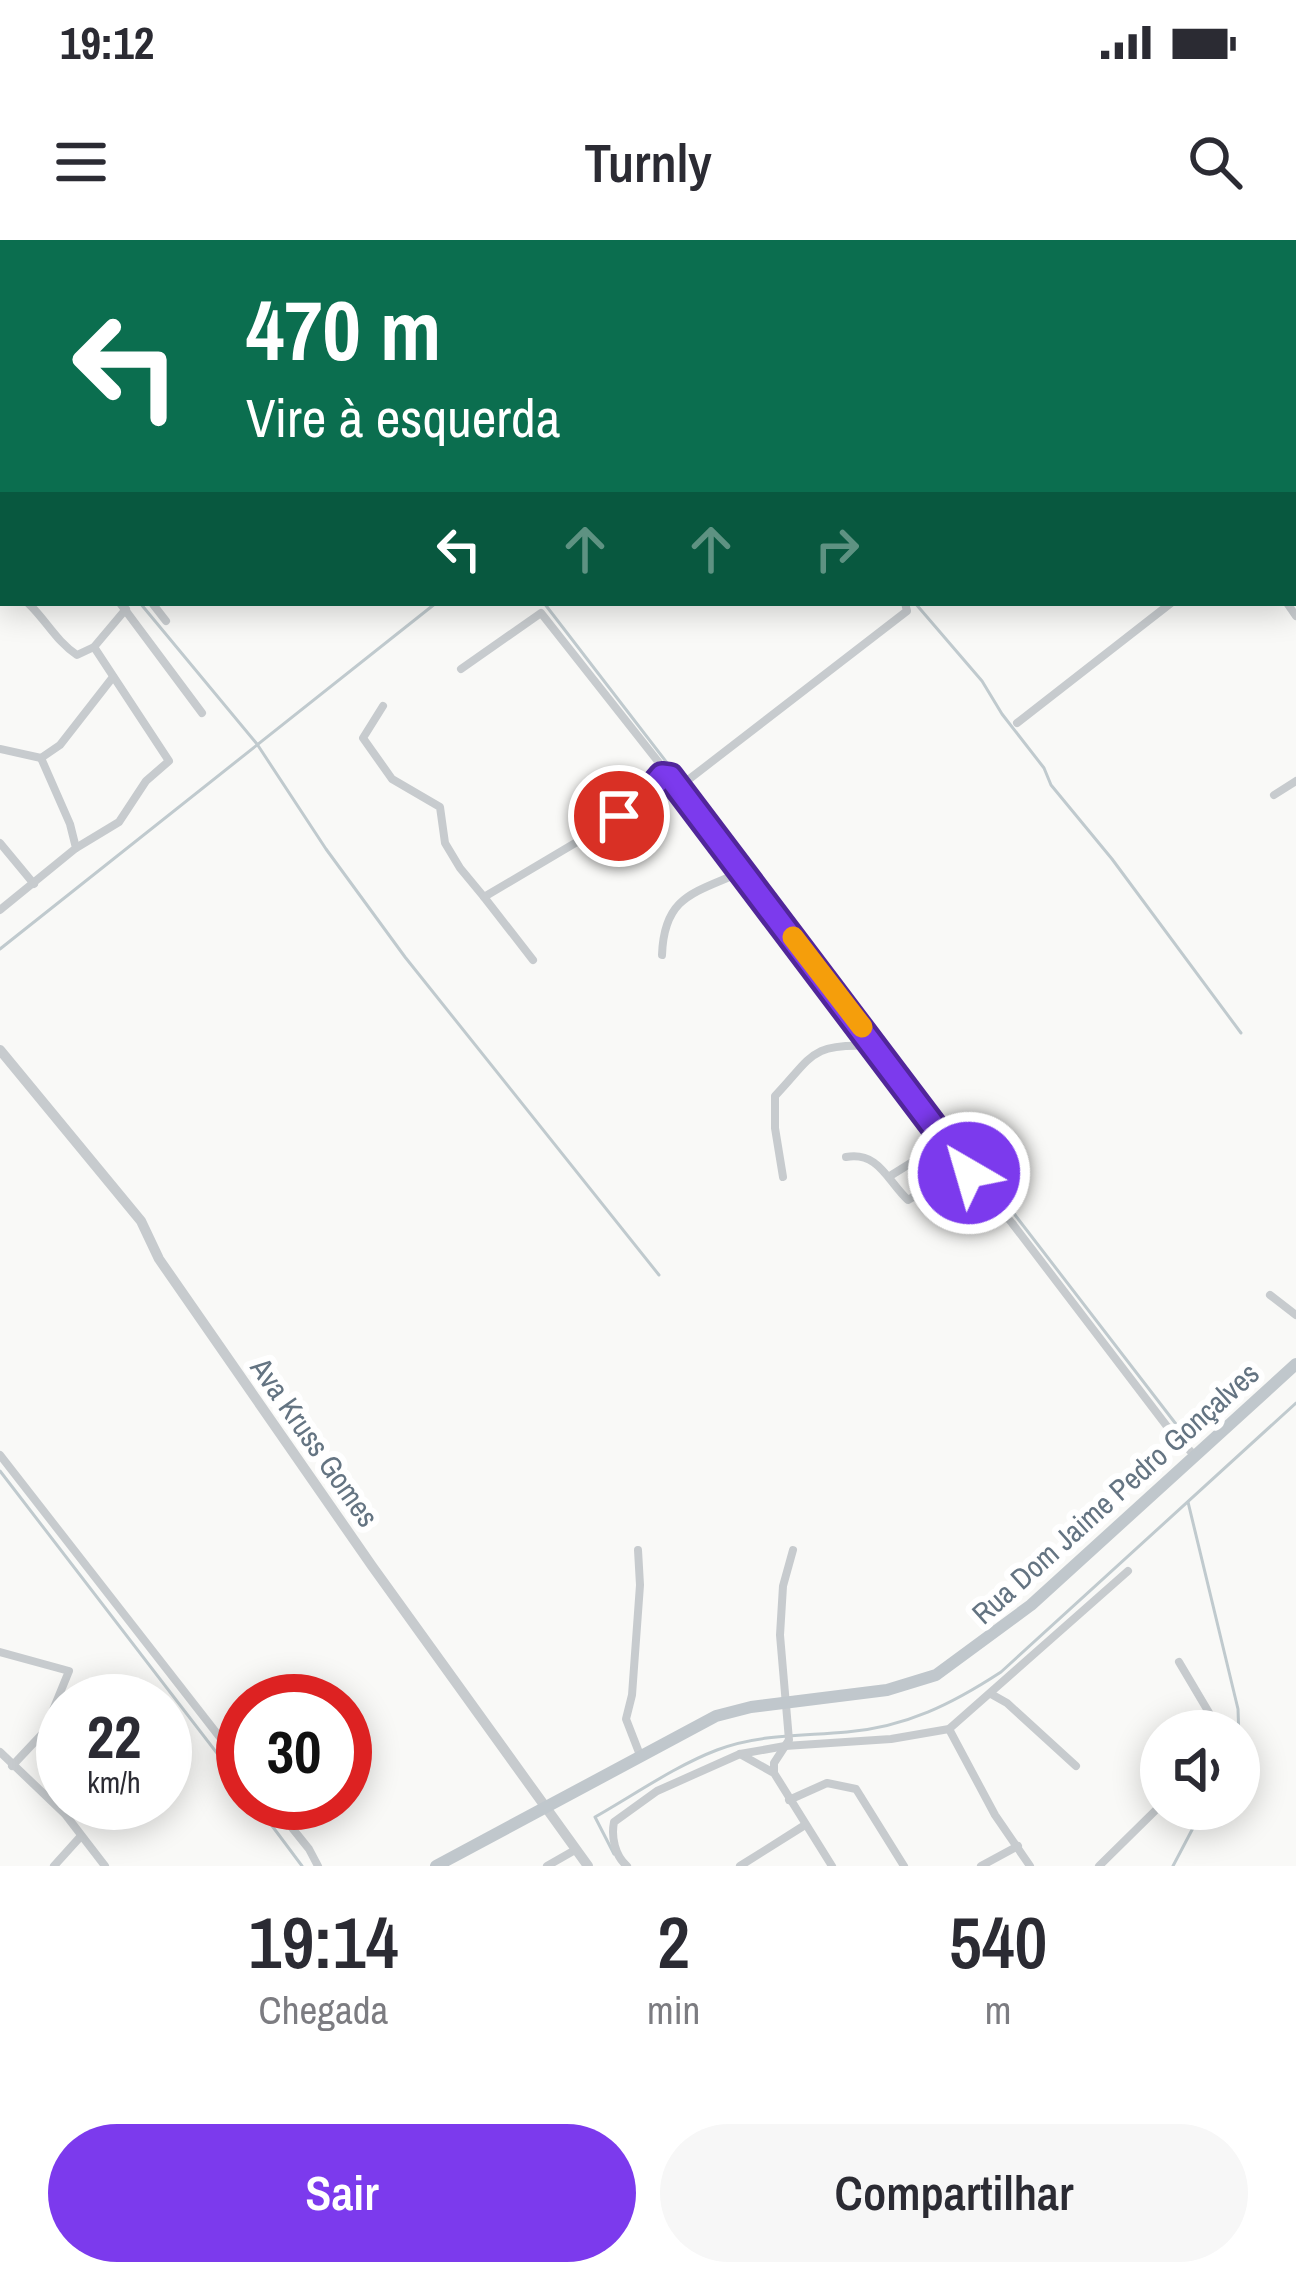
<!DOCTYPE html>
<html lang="pt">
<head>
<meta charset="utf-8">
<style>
	:root { --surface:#fff; --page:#f7f7f7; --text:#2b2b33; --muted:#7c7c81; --accent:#7c3aed }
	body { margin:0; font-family:"Archivo Narrow",sans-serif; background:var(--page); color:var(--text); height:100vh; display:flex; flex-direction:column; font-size:45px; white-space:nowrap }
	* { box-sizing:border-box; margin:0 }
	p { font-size:39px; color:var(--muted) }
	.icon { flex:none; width:66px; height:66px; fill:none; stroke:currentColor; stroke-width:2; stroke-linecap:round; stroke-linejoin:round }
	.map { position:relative; height:1626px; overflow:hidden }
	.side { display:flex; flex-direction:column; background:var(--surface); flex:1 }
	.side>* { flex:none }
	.guide { position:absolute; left:0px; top:0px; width:1296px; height:366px; box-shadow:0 6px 30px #0003; background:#0b6e4f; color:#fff; overflow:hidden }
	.controls { position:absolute; left:1140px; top:1470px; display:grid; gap:24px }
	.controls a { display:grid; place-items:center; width:120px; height:120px; border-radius:50%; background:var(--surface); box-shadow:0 6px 30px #0003; font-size:60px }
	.speed { position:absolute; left:36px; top:1434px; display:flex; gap:24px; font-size:60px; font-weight:700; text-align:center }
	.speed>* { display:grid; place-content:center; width:156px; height:156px; border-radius:50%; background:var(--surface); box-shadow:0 6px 30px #0003; line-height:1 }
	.speed small { font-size:30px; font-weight:400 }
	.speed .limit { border:18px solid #d22; background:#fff; color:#111 }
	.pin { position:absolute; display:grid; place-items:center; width:102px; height:102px; color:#fff; margin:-51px; border:6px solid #fff; border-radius:50%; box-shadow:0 3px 12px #0007 }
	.me { position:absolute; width:132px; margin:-66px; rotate:322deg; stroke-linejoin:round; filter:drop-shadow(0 0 9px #0008) }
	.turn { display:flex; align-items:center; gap:42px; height:252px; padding:0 48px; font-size:54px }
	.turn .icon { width:156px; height:156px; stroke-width:2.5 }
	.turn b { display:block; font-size:84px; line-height:102px }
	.lanes { display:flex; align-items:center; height:114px; padding:0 48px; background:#0003; justify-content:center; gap:60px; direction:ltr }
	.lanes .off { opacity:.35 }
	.eta { display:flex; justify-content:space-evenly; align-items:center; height:204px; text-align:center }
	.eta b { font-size:72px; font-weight:600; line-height:84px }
	.button { display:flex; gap:24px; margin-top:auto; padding:24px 48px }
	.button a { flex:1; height:138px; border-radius:72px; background:var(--accent); color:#fff; font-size:48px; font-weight:600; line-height:138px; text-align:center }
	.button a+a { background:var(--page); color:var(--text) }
	.status { display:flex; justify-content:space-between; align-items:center; height:84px; padding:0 60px; background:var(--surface); direction:ltr }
	.status svg { height:33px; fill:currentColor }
	header { display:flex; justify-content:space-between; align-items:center; height:156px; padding:0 48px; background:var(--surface); font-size:54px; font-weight:600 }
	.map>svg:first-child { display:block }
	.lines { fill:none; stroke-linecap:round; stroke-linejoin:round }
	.stream { stroke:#c0cace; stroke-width:3 }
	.minor { stroke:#c7cbce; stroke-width:8 }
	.tertiary { stroke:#c7cbce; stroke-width:10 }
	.secondary { stroke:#c0c7cc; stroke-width:12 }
	.route-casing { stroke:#51269a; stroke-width:30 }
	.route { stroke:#7c3aed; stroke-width:21 }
	.slow { stroke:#f59e0b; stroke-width:21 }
	.labels { text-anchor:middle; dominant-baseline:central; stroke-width:12; stroke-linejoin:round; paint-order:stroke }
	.street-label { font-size:30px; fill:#647482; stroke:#fff }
</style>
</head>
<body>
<div class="status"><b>19:12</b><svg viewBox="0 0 49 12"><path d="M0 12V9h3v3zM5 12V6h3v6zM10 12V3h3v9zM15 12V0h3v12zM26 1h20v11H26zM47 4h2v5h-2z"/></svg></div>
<header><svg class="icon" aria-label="menu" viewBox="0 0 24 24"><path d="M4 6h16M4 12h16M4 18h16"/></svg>Turnly<svg class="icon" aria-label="search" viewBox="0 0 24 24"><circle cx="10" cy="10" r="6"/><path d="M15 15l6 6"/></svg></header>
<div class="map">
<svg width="1296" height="1626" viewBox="0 0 1296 1626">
	<rect width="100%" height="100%" fill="#f9f9f7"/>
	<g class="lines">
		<g class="stream">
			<polyline points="266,0 269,3"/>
			<polyline points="1012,0 1015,3"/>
			<polyline points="897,3 901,0"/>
			<polyline points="0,183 3,187"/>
			<polyline points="1293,357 1296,361"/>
			<polyline points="140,363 257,504 326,609 405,717 659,1035"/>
			<polyline points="544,363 1179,1188"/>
			<polyline points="915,363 982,441 1002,474 1044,528 1051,545 1112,619 1241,793"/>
			<polyline points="0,709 436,363"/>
			<polyline points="0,1231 243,1547"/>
			<polyline points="1188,1262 1238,1469 1239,1498"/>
			<polyline points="255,1563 302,1626"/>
			<path d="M614,1614L595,1577C634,1555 675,1526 717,1510C758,1494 804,1496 847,1492C906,1487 952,1464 1001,1432L1296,1163"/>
			<polyline points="1173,1626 1203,1569"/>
		</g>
		<g class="minor">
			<polyline points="90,0 92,3"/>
			<polyline points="168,0 169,3"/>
			<polyline points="239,0 241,3"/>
			<polyline points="277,0 279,3"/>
			<polyline points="360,0 363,3"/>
			<polyline points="424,0 427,3"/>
			<polyline points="478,0 480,3"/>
			<polyline points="543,0 546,3"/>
			<polyline points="614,0 616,3"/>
			<polyline points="700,0 703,3"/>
			<polyline points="764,0 767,3"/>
			<polyline points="835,0 837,3"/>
			<polyline points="1004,0 1007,3"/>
			<polyline points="1025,0 1028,3"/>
			<polyline points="44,3 49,0"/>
			<polyline points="313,3 316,0"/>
			<polyline points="915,3 920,0"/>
			<polyline points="1146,3 1149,0"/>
			<polyline points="1223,3 1227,0"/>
			<polyline points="0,45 3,40"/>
			<polyline points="1293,94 1296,98"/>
			<polyline points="0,163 3,167"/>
			<polyline points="1293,163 1296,160"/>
			<polyline points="0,211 3,209"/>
			<polyline points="0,263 3,261"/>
			<polyline points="1293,344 1296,348"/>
			<polyline points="0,355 3,355"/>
			<path d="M28,363C46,380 56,401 77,415L94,407L126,369"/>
			<polyline points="120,363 202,473"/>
			<polyline points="152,363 166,381"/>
			<polyline points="1287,363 1296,376"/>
			<polyline points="461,429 541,373 705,581 955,917 1012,983 1166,1185 1194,1215"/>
			<polyline points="383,466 363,498 392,539 440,567 445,603 460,628 484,657"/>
			<polyline points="1017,483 1171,363"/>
			<polyline points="0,509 41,518"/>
			<polyline points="688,540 907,371 905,363"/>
			<polyline points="1274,555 1296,541"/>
			<polyline points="0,603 34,644"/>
			<polyline points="76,608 119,582 146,541 169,521 94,407"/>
			<polyline points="0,670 76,608 70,584 41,518 60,505 113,437"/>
			<path d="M662,715C664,656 694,653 741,632"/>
			<polyline points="533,720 484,657 614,580 630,567 639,553 651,549 662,536 670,537"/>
			<path d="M846,917C879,911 888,942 908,960L946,938"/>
			<polyline points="890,936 935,908 942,899"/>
			<path d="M783,937L775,888V856C813,816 810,803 870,806"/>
			<polyline points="1270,1055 1296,1075"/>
			<polyline points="0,1215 243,1527"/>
			<polyline points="638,1310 640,1345 632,1455 626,1479 640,1515"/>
			<polyline points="793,1310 783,1346 780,1395 789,1500 774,1523 774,1533 832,1626"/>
			<polyline points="0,1412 69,1431 44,1492 12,1526"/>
			<polyline points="1179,1422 1211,1476 1210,1491"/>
			<polyline points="991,1454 1007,1463 1076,1526"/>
			<polyline points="949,1489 995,1575 1030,1626"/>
			<polyline points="0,1512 65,1574 105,1626"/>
			<polyline points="740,1514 772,1532"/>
			<polyline points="789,1560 827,1543 856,1549 904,1626"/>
			<polyline points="272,1563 309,1609 318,1626"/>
			<polyline points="54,1626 81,1596"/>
			<polyline points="547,1626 575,1610"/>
			<path d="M627,1626C615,1616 611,1597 614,1582L657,1551L740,1514L785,1506L891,1499L949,1489L1128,1331"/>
			<polyline points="740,1626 805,1585"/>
			<polyline points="981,1626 1018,1606"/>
			<polyline points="1099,1626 1161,1565"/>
		</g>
		<polyline class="tertiary" points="0,810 141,981 159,1019 372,1326 588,1626"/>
		<polyline class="secondary" points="436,1626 716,1476 751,1467 887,1450 936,1435 1031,1365 1296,1124"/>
	</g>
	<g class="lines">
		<g class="route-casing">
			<polyline id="route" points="619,576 638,553 651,549 662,536 670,537 969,933"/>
		</g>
		<use href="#route" class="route"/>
		<polyline class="slow" points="793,697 862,787"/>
	</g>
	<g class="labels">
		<g class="street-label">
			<text transform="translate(315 1202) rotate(55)">Ava Kruss Gomes</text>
			<text transform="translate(1115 1253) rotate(-42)">Rua Dom Jaime Pedro Gonçalves</text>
		</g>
	</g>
</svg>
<div class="controls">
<a><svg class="icon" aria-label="sound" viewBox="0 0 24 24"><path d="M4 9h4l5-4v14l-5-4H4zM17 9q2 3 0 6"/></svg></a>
</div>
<div class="speed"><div>22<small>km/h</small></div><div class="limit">30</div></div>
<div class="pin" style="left:619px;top:576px;background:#d93025"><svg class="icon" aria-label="arrive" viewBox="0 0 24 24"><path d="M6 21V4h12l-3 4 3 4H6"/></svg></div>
<svg class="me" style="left:969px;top:933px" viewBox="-20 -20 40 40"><circle r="17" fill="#7c3aed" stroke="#fff" stroke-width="3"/><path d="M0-11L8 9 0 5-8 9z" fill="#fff"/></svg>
<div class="guide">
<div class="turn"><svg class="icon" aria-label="left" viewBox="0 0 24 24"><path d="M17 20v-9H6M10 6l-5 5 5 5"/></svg><div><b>470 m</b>Vire à esquerda</div></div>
<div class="lanes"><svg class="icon" aria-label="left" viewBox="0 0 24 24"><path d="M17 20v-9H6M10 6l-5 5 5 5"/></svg><svg class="icon off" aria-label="ahead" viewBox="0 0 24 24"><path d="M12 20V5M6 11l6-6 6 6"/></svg><svg class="icon off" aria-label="ahead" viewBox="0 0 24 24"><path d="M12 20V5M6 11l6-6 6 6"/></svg><svg class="icon off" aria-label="right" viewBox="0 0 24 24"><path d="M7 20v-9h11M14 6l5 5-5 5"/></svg></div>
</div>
</div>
<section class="side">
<div class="eta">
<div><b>19:14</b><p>Chegada</p></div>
<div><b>2</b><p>min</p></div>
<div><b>540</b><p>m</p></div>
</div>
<div class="button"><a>Sair</a><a>Compartilhar</a></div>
</section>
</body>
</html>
